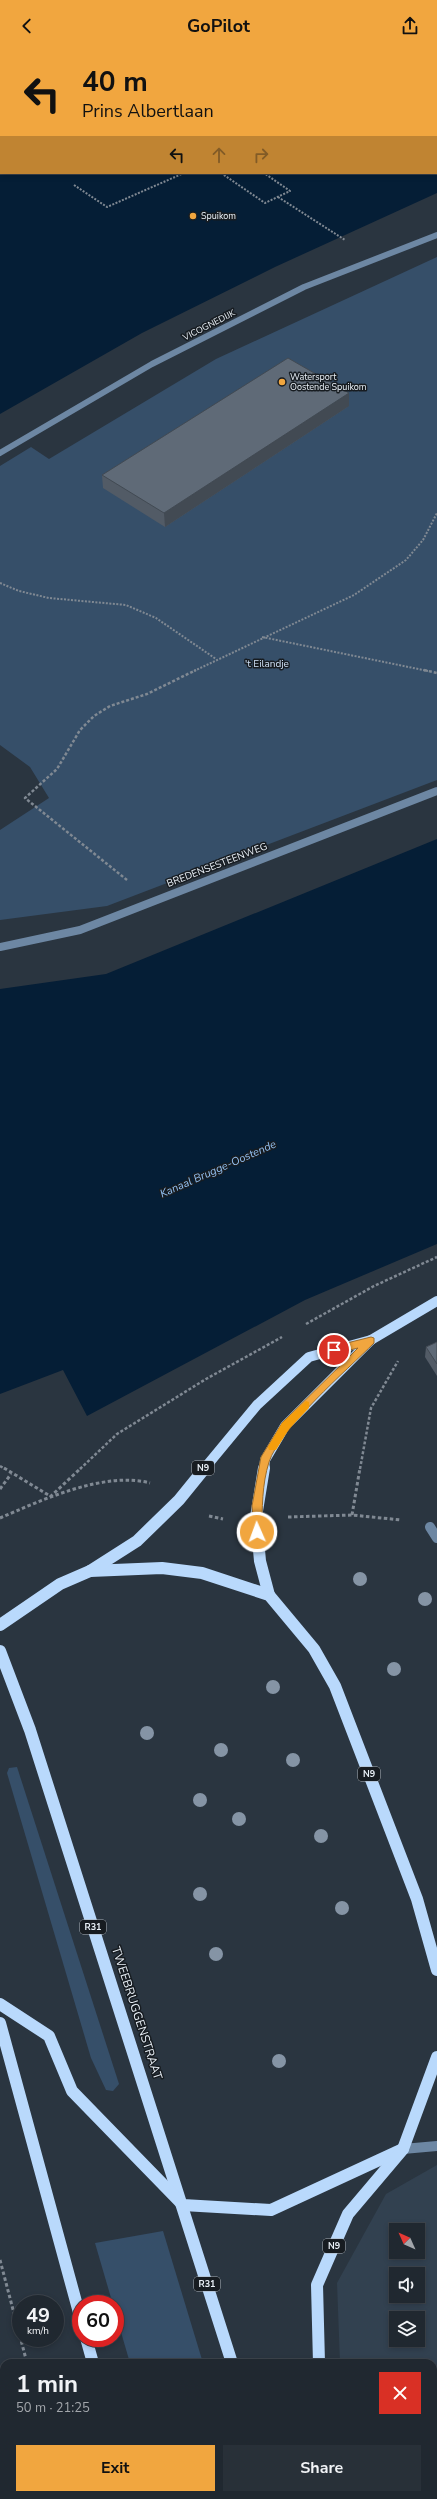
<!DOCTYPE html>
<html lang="en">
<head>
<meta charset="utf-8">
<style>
	:root { --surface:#202830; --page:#283038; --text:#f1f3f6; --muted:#a2a6ab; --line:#3d444c; --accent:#f1a63f }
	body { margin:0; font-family:"Nunito Sans",sans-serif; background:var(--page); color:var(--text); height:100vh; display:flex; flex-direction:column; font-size:15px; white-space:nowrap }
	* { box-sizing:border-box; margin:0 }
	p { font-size:13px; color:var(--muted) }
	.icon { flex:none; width:22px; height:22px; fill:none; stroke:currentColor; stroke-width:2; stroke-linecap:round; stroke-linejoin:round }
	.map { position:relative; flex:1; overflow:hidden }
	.drawer { position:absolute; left:0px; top:2307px; width:437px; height:140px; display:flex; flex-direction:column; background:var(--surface); border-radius:12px 12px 0 0; box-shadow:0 2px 6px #0003,0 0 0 1px var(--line) }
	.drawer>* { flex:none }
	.top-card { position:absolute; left:0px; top:0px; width:437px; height:122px; box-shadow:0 2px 6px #0003,0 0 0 1px var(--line); background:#f1a63f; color:#111; overflow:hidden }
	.needle { width:26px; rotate:315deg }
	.fabs { position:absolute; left:389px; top:2171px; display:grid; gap:8px }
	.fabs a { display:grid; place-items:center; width:36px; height:36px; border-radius:0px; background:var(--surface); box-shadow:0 2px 6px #0003,0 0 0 1px var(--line); font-size:20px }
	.speed { position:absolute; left:12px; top:2243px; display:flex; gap:8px; font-size:20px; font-weight:700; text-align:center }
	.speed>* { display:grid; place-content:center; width:52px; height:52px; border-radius:50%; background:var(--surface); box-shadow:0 2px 6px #0003,0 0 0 1px var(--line); line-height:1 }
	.speed small { font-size:10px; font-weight:400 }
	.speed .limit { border:6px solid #d22; background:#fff; color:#111 }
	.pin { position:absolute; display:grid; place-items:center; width:34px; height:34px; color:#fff; margin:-17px; border:2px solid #fff; border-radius:50%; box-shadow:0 1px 4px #0007 }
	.me { position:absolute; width:44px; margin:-22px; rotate:358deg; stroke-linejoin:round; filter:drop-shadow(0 0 3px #0008) }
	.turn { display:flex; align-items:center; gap:14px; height:84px; padding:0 16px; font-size:18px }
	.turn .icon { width:52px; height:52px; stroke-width:2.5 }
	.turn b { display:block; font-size:28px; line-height:34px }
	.lanes { display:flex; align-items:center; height:38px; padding:0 16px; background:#0003; justify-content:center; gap:20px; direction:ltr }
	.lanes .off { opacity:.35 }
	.round { display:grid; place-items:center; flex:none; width:42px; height:42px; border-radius:0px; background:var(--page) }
	.summary { display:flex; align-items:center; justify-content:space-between; height:68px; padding:0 16px }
	h1 { font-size:24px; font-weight:700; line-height:30px }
	.cta { display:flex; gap:8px; margin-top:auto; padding:8px 16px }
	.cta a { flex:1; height:46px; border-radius:0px; background:var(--accent); color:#111; font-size:16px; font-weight:700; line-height:46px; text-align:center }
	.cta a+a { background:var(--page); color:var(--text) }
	header { display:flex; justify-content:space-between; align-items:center; height:52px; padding:0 16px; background:var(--accent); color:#111; font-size:18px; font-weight:700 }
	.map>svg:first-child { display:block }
	.built { fill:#324150; fill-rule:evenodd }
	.green { fill:#364f69 }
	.water { fill:#051e36; fill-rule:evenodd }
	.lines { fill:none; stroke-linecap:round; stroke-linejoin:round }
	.path-far2 { stroke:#808993; stroke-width:2; stroke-dasharray:2 1.5; stroke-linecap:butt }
	.path-far1 { stroke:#808993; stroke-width:2.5; stroke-dasharray:3 2; stroke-linecap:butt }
	.path { stroke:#808993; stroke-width:3; stroke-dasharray:3.5 2.5; stroke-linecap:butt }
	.lane { stroke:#6d87a3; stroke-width:10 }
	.street-far2 { stroke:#6d87a3; stroke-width:6 }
	.street-far1 { stroke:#6d87a3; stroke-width:8 }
	.street { stroke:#6d87a3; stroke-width:10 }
	.primary-far1 { stroke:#b9d9fc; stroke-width:10 }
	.primary { stroke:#b9d9fc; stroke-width:12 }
	.tree { fill:#8594a5 }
	.wall { fill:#525b66 }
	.shaded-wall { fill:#424a53 }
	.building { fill:#5f6a77; stroke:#424a53 }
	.route { fill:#f1a63f; stroke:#9d6c29 }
	.slow { fill:#f59e0b }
	.poi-dot { fill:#f1a63f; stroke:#171c21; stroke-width:1.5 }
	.labels { text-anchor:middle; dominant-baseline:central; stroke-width:3; stroke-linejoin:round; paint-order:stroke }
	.far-poi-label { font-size:9px; fill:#ebf2f9; stroke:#171c21; text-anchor:start }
	.far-street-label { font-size:9px; fill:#ebf2f9; stroke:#171c21 }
	.shield { fill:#171c21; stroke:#abb2b8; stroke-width:1 }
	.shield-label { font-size:9px; font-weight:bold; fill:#ebf2f9 }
	.park-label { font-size:10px; fill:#d0e2f7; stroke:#171c21 }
	.street-label { font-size:10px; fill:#ebf2f9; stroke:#171c21 }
	.water-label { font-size:11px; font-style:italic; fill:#94c2f4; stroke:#171c21 }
	.near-street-label { font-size:12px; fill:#ebf2f9; stroke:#171c21 }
</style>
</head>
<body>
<header><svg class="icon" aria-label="back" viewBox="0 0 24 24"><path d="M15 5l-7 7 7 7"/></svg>GoPilot<svg class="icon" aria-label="share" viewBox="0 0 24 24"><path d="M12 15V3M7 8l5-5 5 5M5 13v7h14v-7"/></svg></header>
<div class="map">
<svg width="437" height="2447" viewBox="0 0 437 2447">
	<rect width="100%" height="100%" fill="#2a3540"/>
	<g class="built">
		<path d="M437,2113V2447H377L376,2443H433V2311H340L337,2231L386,2142ZM396,2178H418V2200H396ZM396,2222H418V2244H396ZM396,2266H418V2288H396Z"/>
		<polygon points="0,2352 4,2367 4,2443 25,2443 26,2447 0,2447"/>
	</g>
	<g class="green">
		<polygon points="437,205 437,728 107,854 0,868 0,778 49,746 30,715 0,693 0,414 31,395 49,407 216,307"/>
		<polygon points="17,1715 119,2032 113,2039 106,2038 91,2006 7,1721 9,1716"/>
		<polygon points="163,2179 203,2311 130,2311 95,2191"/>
		<polygon points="169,2443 243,2443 245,2447 170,2447"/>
	</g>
	<g class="water">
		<path d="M0,0H437V141L275,215L142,281L0,362ZM1,1H436V121H1Z"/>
		<polygon points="437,787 437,1192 305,1248 87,1364 63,1318 0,1342 0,937 106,922"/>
	</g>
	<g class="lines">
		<g class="path-far2">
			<polyline points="221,121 265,151 290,139 264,121"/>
			<polyline points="74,133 107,155 184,121"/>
			<polyline points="278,145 345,188"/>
			<polyline points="0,531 19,539 49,546 126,553 156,566 216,607"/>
			<polyline points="262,585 428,619"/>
			<polyline points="194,619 354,543 406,508 423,488 437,461"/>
		</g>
		<g class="path-far1">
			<polyline points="424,618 437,621"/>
			<polyline points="127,828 25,746 57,717 80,678 94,664 110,654 147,642 196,618"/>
			<polyline points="306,1272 374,1234 437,1205"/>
			<polyline points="0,1414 5,1417"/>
			<polyline points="80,1417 117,1382 206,1327 282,1285"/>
			<polyline points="360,1417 371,1356 398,1309"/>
		</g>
		<g class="path">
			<polyline points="4,1416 50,1444"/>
			<polyline points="0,1437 11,1422"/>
			<polyline points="50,1445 81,1416"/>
			<polyline points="352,1463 360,1416"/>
			<polyline points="209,1464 223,1467"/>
			<polyline points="288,1465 352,1463 401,1468"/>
			<path d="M0,1466C42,1448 104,1419 150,1431"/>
			<polyline points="0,2208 27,2311"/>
			<polyline points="62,2443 63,2447"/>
		</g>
		<polyline class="lane" points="430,1475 437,1486"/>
		<polyline class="street-far2" points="0,401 152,312 304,235 437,183"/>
		<polyline class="street-far1" points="0,895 80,878 437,739"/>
		<polyline class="street" points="403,2097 437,2094"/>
		<g class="primary-far1">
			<polyline points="204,1417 257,1353 309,1305 371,1288"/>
			<polyline points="264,1417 265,1408 285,1374 371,1288 437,1249"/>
		</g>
		<g class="primary">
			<polyline points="264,1416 256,1465 260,1509 269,1543"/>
			<polyline points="90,1519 162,1516 202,1521 269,1543 314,1597 335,1634 417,1847 437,1918"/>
			<polyline points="0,1573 60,1532 90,1519 137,1489 179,1448 205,1416"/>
			<polyline points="0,1599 30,1678 232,2311"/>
			<polyline points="0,1952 49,1984 72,2039 183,2153 271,2158 403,2097"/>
			<polyline points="0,1971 81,2268"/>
			<polyline points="86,2286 93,2311"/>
			<polyline points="319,2311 317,2233 348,2162 403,2097 437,2005"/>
			<polyline points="129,2443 130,2447"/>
			<polyline points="276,2443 277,2447"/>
		</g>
	</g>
	<g class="tree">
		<circle cx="360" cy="1527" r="7"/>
		<circle cx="425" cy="1547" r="7"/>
		<circle cx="394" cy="1617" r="7"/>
		<circle cx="273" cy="1635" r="7"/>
		<circle cx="147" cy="1681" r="7"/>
		<circle cx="221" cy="1698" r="7"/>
		<circle cx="293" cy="1708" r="7"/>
		<circle cx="200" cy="1748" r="7"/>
		<circle cx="239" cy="1767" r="7"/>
		<circle cx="321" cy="1784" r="7"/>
		<circle cx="200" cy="1842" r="7"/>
		<circle cx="342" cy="1856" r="7"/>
		<circle cx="216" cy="1902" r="7"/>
		<circle cx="279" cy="2009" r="7"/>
	</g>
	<g class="wall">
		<polygon points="349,354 165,475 103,436 102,423"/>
		<polygon points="437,1290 437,1324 425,1305 426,1295"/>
	</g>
	<polygon class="shaded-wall" points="349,341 349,354 165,475 164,461"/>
	<g class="building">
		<polygon points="288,306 349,341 164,461 102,423"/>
		<polygon points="437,1290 437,1312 426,1295"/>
	</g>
	<path class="route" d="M371,1285L374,1286V1291C347,1318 280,1376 269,1410C262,1432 262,1457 262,1480L257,1484L254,1483L252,1454L261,1405L282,1371L358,1296L334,1302L329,1298L331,1295Z"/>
	<polygon class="slow" points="306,1349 309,1350 309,1356 289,1377 276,1398 269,1398 268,1395 282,1371"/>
	<g class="poi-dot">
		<circle cx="193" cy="164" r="4"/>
		<circle cx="282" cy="330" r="4"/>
	</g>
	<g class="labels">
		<g class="far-poi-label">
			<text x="201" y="164">Spuikom</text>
			<text x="290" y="325">Watersport<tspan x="290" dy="10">Oostende Spuikom</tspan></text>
		</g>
		<g class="far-street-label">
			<text transform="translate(209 273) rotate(-27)">VICOGNEDIJK</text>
		</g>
		<g class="shield">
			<rect x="192" y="1409" width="22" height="14" rx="3"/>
			<rect x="358" y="1715" width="22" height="14" rx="3"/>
			<rect x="80" y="1868" width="26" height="14" rx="3"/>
			<rect x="323" y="2187" width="22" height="14" rx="3"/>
			<rect x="194" y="2225" width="26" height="14" rx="3"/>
		</g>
		<g class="shield-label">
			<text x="203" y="1416">N9</text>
			<text x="369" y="1722">N9</text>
			<text x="93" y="1875">R31</text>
			<text x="334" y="2194">N9</text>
			<text x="207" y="2232">R31</text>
		</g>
		<g class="park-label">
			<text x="267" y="612">'t Eilandje</text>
		</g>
		<g class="street-label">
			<text transform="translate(217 813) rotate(-21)">BREDENSESTEENWEG</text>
		</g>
		<g class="water-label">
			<text transform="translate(218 1117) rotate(-24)">Kanaal Brugge-Oostende</text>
		</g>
		<g class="near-street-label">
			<text transform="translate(137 1961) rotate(72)">TWEEBRUGGENSTRAAT</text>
		</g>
	</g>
</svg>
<div class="fabs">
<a><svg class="needle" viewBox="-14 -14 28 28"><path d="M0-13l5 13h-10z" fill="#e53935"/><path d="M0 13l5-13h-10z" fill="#a2a6ab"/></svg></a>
<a><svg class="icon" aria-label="sound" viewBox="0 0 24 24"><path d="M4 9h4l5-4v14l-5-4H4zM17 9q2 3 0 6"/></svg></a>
<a><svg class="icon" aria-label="layers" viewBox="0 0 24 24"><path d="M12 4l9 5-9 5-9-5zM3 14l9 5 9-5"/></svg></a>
</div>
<div class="speed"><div>49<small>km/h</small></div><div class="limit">60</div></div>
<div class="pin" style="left:334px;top:1298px;background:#d93025"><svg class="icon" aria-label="arrive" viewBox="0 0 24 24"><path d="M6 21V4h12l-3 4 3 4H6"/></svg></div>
<svg class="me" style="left:257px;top:1480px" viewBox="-20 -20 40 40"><circle r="17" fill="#f1a63f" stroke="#fff" stroke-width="3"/><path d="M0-11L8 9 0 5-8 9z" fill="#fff"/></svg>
<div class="top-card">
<div class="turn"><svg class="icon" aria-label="left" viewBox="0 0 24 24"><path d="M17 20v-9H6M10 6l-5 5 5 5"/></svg><div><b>40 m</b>Prins Albertlaan</div></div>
<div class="lanes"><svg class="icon" aria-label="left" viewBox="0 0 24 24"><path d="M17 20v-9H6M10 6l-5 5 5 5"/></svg><svg class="icon off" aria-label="ahead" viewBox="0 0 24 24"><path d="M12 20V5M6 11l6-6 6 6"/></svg><svg class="icon off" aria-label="right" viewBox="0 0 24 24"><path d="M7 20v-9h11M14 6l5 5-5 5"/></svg></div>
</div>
<section class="drawer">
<div class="summary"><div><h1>1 min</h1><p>50 m · 21:25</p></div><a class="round" style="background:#d93025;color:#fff"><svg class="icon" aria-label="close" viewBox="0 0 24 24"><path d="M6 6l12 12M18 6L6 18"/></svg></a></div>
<div class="cta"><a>Exit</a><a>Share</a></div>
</section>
</div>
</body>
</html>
